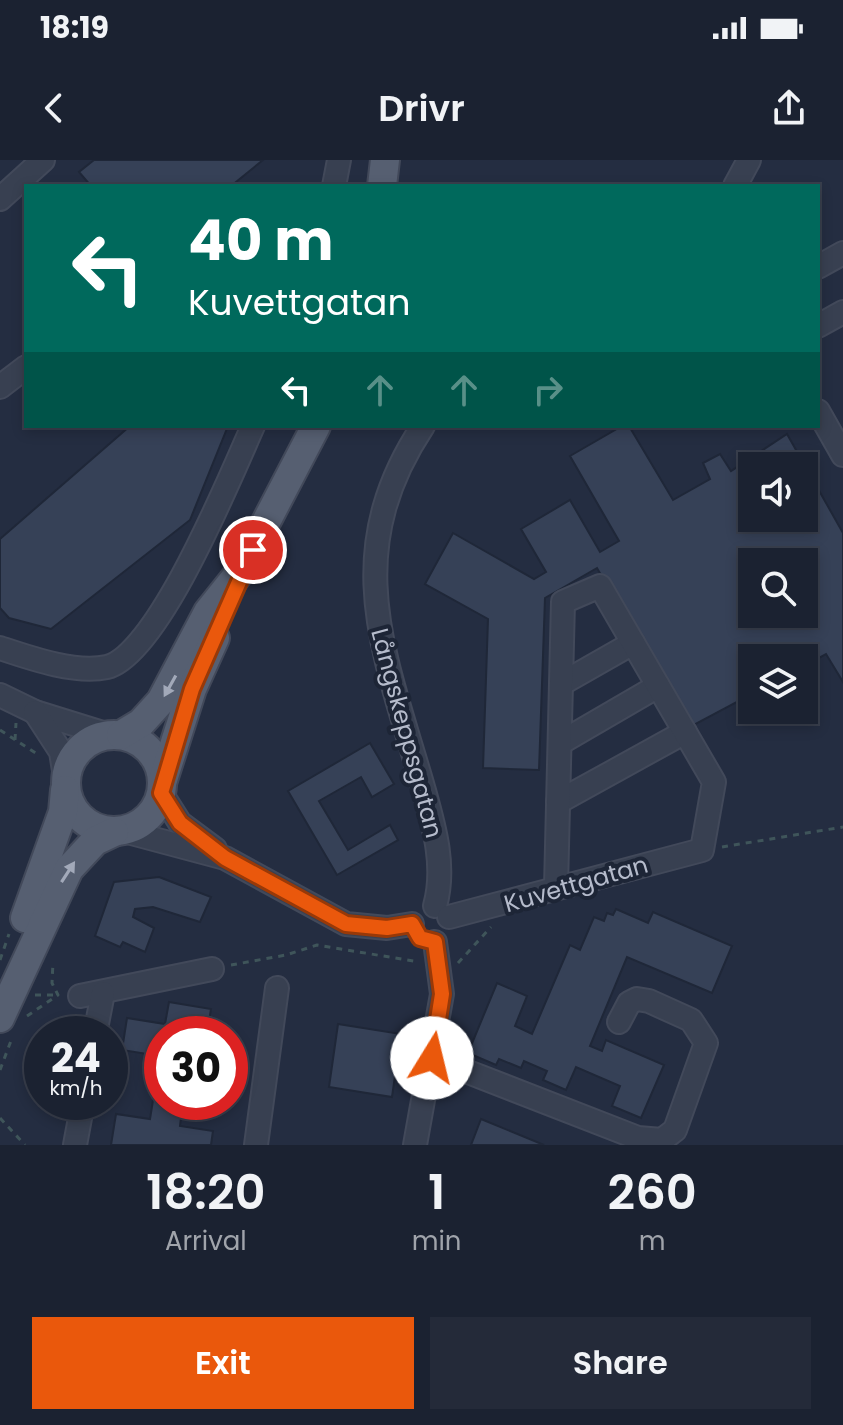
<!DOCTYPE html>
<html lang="en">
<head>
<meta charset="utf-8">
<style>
	:root { --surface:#1b2231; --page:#242a39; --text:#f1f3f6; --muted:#a0a4ab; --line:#393f4d; --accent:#ea580c }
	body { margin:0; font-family:Poppins,sans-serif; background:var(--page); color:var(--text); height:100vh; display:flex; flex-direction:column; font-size:30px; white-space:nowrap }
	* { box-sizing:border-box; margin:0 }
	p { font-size:26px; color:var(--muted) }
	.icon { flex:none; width:44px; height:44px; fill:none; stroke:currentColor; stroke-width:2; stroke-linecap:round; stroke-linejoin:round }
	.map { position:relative; height:985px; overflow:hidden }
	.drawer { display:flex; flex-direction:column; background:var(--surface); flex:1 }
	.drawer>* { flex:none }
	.top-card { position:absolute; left:24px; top:24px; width:796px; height:244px; border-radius:0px; box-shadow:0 4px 12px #0003,0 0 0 2px var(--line); background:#00695c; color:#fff; overflow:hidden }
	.buttons { position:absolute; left:738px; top:292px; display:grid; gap:16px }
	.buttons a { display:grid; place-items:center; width:80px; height:80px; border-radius:0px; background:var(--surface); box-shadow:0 4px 12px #0003,0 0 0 2px var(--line); font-size:40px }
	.speed { position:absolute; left:24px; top:856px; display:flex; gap:16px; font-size:40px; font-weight:700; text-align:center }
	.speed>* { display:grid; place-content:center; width:104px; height:104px; border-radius:50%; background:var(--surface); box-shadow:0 4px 12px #0003,0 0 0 2px var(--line); line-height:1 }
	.speed small { font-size:20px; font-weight:400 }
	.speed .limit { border:12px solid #d22; background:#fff; color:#111 }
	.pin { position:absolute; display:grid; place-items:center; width:68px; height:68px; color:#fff; margin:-34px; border:4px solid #fff; border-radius:50%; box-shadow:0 2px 8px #0007 }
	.me { position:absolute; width:88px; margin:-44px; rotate:9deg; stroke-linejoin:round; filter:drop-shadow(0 0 6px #0008) }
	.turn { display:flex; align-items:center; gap:28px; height:168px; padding:0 32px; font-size:36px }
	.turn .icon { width:104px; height:104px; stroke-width:2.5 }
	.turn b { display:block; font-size:56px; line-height:68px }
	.lanes { display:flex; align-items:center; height:76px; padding:0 32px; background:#0003; justify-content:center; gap:40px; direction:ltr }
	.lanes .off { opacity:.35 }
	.eta { display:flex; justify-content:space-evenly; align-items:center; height:136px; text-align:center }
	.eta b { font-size:48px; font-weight:600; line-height:56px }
	.cta { display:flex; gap:16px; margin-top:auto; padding:16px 32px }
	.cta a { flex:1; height:92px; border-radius:0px; background:var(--accent); color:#fff; font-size:32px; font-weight:600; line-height:92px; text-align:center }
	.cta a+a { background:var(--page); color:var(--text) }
	.status { display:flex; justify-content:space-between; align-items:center; height:56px; padding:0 40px; background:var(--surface); direction:ltr }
	.status svg { height:22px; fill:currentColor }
	header { display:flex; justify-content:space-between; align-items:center; height:104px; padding:0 32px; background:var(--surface); font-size:36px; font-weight:600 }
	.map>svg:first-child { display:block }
	.building { fill:#364157; stroke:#1f2738; stroke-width:2; fill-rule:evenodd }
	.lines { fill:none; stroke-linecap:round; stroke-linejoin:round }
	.minor-casing { stroke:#42495a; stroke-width:26 }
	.major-casing { stroke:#42495a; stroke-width:32 }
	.path { stroke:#3f555a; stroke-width:3; stroke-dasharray:6 6; stroke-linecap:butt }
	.minor { stroke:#384051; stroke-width:22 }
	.major { stroke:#565f71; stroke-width:28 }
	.oneway { fill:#a2a9b9 }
	.route-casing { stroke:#983908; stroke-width:20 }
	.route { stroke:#ea580c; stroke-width:14 }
	.labels { text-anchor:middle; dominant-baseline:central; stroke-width:8; stroke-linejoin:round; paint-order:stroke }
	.street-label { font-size:24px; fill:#b5bbcb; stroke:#1d2536 }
</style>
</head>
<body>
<div class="status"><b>18:19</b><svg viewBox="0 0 49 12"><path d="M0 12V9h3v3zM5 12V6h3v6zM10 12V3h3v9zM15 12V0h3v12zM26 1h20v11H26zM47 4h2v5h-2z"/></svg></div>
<header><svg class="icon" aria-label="back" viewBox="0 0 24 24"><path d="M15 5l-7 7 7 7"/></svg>Drivr<svg class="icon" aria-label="share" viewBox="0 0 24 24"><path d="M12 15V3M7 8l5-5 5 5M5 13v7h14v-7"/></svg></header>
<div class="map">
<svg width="843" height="985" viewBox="0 0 843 985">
	<rect width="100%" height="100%" fill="#242d41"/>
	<g class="building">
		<polygon points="94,0 263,0 231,26 91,26 79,12"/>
		<polygon points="130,266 228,266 190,360 51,469 9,458 0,448 0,379"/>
		<path d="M622,266H629L673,340L710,319L703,303L720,294L731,311L787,274L843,373V522L826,494L804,506V498H752V534L690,567L597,408L545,438L539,610L483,608L488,459L425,424L453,373L534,419L546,412L521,369L570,340L600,392L619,381L570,296ZM752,306H804V358H752ZM752,402H804V454H752Z"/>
		<polygon points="370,583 394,624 372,637 361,617 319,641 348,690 390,665 398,680 337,715 288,631"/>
		<polygon points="159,717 211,737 200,762 153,747 135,749 133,757 154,768 145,792 123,782 120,787 95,776 114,722"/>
		<polygon points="616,749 648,763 653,752 732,786 712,833 627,797 590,886 602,891 606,880 664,905 641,958 612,946 620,926 576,907 566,930 543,920 547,911 524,901 521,908 499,899 496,905 468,893 497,823 527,836 515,866 532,874 570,785 580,790 594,757 604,761 607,753 613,755"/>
		<polygon points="169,842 211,849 207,874 162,874 162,942 183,942 180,966 213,971 211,985 111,985 116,954 150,959 160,896 122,890 127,858 165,864"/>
		<polygon points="338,864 401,874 392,937 329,927"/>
		<polygon points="481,959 544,985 471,985"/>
	</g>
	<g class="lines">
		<g class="minor-casing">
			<g id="minor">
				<polyline points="334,26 339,0"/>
				<polyline points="735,26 749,0"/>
				<polyline points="0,39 43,0"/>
				<polyline points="818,107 843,93"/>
				<polyline points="818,166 843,152"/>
				<polyline points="0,227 26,207"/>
				<polyline points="818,251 843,295"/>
				<path d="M423,266C338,394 385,495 423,627C434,666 446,706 435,746"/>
				<path d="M0,488C30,498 75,514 107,507C158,495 231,315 253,266"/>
				<polyline points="561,524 633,483"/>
				<polyline points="0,535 35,552 109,575"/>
				<polyline points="35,552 61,592 65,617"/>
				<polyline points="560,583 658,526"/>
				<polyline points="161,633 180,663 215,689"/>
				<polyline points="558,642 685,572"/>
				<polyline points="124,671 225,698 346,764 387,768 412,764"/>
				<polyline points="449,757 702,690 714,622 600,426 563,442 556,727"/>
				<polyline points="80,836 212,809"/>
				<polyline points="95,874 103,833"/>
				<polyline points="432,898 638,978 662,980 675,970 706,883 691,860 649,841 637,839 629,843 619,862"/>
				<polyline points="75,985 83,942"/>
				<polyline points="256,985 277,828"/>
				<polyline points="415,985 442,834 435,782"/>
			</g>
		</g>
		<g class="major-casing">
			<g id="major">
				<polyline points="382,26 385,0"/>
				<circle cx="114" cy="623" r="48"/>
				<polyline points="121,575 141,563 161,541 208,452 240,412 316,266"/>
				<polyline points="162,623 192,529 215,478"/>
				<polyline points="25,758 63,652 65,630"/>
				<polyline points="0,858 69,709 95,681 114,672"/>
			</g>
		</g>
		<g class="path">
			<polyline points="0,570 37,594"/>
			<polyline points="15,580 16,563"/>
			<polyline points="722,687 843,667"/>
			<polyline points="0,800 9,774"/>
			<polyline points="458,803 491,767"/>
			<polyline points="231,805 286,795 317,785 419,802"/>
			<polyline points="35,835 56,835"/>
			<polyline points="27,856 58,835 52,823 53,802"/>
			<polyline points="0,910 12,878"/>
			<polyline points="0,958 25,985"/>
		</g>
		<use href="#minor" class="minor"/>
		<use href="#major" class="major"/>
	</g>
	<defs><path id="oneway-solid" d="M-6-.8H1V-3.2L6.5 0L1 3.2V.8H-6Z" transform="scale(2)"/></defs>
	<g class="oneway">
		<use href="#oneway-solid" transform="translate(170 526) rotate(119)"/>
		<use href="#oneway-solid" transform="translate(68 712) rotate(-57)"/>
	</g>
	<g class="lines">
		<g class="route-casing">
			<polyline id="route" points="253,390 192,529 161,633 180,663 225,698 346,764 387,768 412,764 420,778 435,782 442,834 432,898"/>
		</g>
		<use href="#route" class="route"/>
	</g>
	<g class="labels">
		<g class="street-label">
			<text transform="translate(407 573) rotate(75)">Långskeppsgatan</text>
			<text transform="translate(576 724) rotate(-16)">Kuvettgatan</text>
		</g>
	</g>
</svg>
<div class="buttons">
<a><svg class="icon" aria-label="sound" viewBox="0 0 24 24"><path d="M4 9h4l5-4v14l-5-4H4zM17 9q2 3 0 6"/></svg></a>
<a><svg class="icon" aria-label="search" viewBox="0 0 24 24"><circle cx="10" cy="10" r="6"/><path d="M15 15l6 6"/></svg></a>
<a><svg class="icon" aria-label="layers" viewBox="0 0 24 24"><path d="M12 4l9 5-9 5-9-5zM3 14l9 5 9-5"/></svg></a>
</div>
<div class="speed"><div>24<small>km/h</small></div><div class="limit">30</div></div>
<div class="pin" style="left:253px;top:390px;background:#d93025"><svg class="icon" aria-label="arrive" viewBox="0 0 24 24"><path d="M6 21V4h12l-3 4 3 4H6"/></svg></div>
<svg class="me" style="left:432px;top:898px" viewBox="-20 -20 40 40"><circle r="19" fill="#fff"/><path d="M0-13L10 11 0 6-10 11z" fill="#ea580c"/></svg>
<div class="top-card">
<div class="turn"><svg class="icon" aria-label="left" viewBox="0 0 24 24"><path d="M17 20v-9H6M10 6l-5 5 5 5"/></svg><div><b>40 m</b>Kuvettgatan</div></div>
<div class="lanes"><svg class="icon" aria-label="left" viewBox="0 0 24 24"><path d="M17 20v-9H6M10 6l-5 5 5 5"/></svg><svg class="icon off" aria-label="ahead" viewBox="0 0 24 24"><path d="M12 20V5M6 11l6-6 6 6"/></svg><svg class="icon off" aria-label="ahead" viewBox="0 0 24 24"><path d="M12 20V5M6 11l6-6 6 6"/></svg><svg class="icon off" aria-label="right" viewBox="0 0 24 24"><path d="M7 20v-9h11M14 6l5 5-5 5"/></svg></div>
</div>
</div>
<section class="drawer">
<div class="eta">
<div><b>18:20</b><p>Arrival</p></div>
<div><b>1</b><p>min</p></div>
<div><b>260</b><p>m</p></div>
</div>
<div class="cta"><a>Exit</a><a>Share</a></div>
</section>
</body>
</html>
